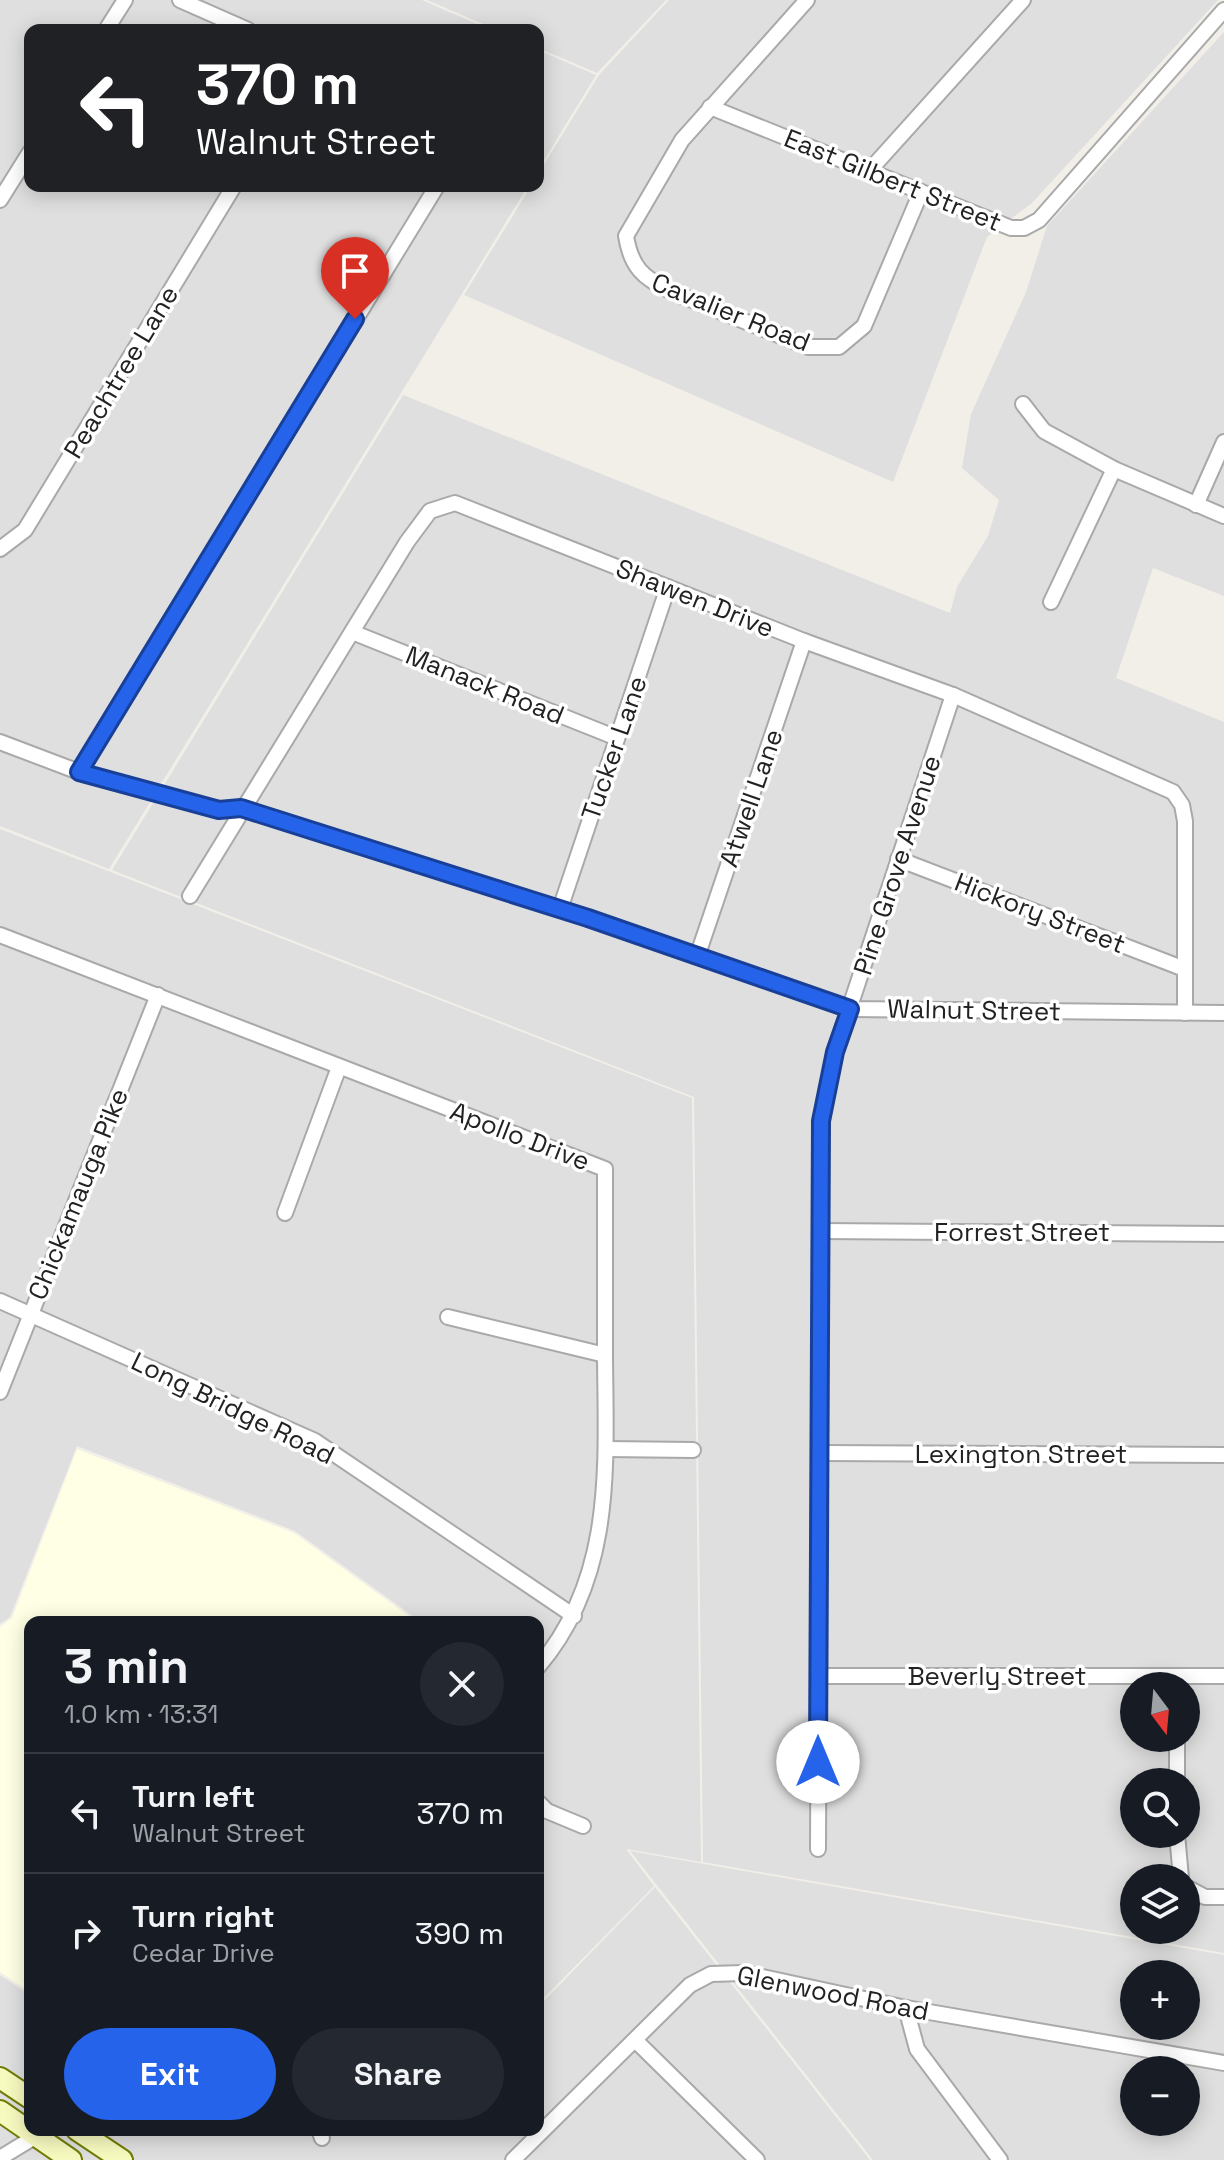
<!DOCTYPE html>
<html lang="en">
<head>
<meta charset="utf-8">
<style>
	:root { --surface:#171b24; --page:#242831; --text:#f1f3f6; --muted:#9ea1a6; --line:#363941; --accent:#2563eb }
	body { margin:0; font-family:"Space Grotesk",sans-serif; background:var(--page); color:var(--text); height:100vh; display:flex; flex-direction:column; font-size:30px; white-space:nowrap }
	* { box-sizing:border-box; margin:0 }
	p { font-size:26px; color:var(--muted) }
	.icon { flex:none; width:44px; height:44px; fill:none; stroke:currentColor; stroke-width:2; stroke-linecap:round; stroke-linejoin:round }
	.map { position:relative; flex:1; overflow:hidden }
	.side { position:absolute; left:24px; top:1616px; width:520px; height:520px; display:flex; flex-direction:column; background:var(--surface); border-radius:16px; box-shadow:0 4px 20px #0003 }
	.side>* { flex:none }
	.banner { position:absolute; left:24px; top:24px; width:520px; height:168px; border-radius:16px; box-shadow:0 4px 20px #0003; background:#202124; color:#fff; overflow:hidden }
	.needle { width:52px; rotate:164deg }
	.tools { position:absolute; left:1120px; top:1672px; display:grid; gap:16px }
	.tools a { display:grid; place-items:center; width:80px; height:80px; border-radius:50%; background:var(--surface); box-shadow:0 4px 20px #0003; font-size:40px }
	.pin { position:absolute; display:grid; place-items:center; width:68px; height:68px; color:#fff; margin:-82px -34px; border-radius:50% 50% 50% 0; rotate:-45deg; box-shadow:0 0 8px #0007 }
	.pin .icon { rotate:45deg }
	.me { position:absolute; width:88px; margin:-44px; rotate:0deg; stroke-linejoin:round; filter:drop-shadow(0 0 6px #0008) }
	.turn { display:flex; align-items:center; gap:28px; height:168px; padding:0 40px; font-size:36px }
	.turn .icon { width:104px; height:104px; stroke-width:2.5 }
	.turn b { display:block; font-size:56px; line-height:68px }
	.round { display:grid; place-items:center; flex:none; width:84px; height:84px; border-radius:42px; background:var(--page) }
	.headline { display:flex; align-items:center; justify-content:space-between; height:136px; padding:0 40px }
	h1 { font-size:48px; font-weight:700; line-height:60px }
	.primary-button { display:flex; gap:16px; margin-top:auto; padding:16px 40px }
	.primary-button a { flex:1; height:92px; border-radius:48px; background:var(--accent); color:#fff; font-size:32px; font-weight:700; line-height:92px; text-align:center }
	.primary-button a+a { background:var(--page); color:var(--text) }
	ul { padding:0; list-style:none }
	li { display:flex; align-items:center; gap:24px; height:120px; padding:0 40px; border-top:2px solid var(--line) }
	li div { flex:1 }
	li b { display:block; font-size:30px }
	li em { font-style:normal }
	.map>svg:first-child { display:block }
	.residential { fill:#e0dfdf; fill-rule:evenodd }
	.education { fill:#ffffe5 }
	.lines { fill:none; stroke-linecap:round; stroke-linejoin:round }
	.street-casing { stroke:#a9a9a9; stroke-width:18 }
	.secondary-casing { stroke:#707d05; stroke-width:24 }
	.street { stroke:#fff; stroke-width:14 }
	.secondary { stroke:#f7fabf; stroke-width:20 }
	.route-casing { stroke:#184099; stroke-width:20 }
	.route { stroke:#2563eb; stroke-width:14 }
	.labels { text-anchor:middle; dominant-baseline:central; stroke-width:7; stroke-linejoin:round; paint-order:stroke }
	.street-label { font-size:26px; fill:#222; stroke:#fff }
</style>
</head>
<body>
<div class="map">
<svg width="1224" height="2160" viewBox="0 0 1224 2160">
	<rect width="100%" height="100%" fill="#f2efe9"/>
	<g class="residential">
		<polygon points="0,0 422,0 491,30 30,30 30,186 528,186 109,869 0,826"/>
		<polygon points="427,0 666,0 597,73 538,48 538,30 497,30"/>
		<polygon points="669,0 1218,0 1032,203 987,237 893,482 464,295 531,186 538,186 538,174 599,75"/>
		<path d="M1224,32V596L1153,568L1116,678L1224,722V1953L703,1862L694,1097L112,870L403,395L950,613L957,587L988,536L999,500L962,468L971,414L1026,292L1047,226ZM1134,1686H1186V1738H1134ZM1134,1782H1186V1834H1134ZM1134,1878H1186V1930H1134Z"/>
		<polygon points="538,50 596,75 538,170"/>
		<polygon points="0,829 692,1098 701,1862 626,1849 654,1886 538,2004 538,1622 421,1622 295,1531 77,1446 10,1617 0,1624"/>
		<path d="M630,1851L1224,1955V2160H873ZM1134,1974H1186V2026H1134ZM1134,2070H1186V2122H1134Z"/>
		<polygon points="655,1887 870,2160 0,2160 0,1975 30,1995 30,2130 538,2130 538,2007"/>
	</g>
	<polygon class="education" points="77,1449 294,1533 417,1622 30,1622 30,1992 0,1972 0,1627 12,1618"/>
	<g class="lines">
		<g class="street-casing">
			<g id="street">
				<polyline points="180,0 248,30"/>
				<path d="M807,0L682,140L626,236C631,267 643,278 670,291L808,347H839L864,326L921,192"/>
				<polyline points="106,30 125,0"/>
				<polyline points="710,107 1011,228 1024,228 1039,220 1224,10"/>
				<polyline points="869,171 1023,0"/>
				<polyline points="0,200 30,152"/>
				<polyline points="1023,404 1044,431 1114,469 1224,516"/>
				<polyline points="1196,505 1224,442"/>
				<polyline points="0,549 25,530 234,186"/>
				<polyline points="1051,602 1114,469"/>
				<polyline points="352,632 617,738"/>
				<polyline points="0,742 79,772 219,810 241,808 560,909 850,1009 1224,1013"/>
				<polyline points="79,772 437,186"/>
				<polyline points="898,859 1182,968"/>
				<polyline points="190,896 407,542 430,511 455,503 804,641 953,695 1173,792 1182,805 1185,821 1185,1013"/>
				<polyline points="560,909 668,587"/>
				<path d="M0,935L605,1169C605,1232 605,1295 605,1359C606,1468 614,1578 538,1667"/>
				<polyline points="698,954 804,641"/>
				<polyline points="285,1213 339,1067"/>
				<polyline points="820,1231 1224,1234"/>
				<polyline points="0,1301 315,1441 574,1616"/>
				<polyline points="448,1317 605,1355"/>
				<polyline points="0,1392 158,995"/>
				<polyline points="606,1449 693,1450"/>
				<polyline points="819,1453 1224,1455"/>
				<polyline points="819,1676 1224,1676"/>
				<polyline points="1177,1738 1177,1782"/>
				<polyline points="538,1802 547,1811 583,1826"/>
				<polyline points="1177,1834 1181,1878"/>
				<polyline points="818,1849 821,1121 835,1052 953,695"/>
				<polyline points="1186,1887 1205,1897 1224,1897"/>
				<polyline points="906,2008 917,2049 1000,2160"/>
				<polyline points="635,2040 757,2160"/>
				<polyline points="319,2130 322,2138"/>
				<polyline points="0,2158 46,2130"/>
				<polyline points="513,2160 690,1985 711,1974 744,1973 906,2008 1224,2063"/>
			</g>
		</g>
		<g class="secondary-casing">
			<g id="secondary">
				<polyline points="0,2078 30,2098"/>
				<polyline points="0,2111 71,2160"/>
				<polyline points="77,2130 122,2160"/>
			</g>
		</g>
		<use href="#street" class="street"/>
		<use href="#secondary" class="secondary"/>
	</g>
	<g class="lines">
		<g class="route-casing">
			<polyline id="route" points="355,319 79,772 219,810 241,808 588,918 850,1009 835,1052 821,1121 818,1762"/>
		</g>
		<use href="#route" class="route"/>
	</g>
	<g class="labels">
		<g class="street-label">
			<text transform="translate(893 180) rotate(22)">East Gilbert Street</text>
			<text transform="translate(731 312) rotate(22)">Cavalier Road</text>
			<text transform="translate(121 372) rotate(-59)">Peachtree Lane</text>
			<text transform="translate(695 598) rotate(22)">Shawen Drive</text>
			<text transform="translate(485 685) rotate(22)">Manack Road</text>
			<text transform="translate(614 748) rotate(-71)">Tucker Lane</text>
			<text transform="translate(751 798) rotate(-71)">Atwell Lane</text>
			<text transform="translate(897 865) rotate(-72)">Pine Grove Avenue</text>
			<text transform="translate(1040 913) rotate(21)">Hickory Street</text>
			<text transform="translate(974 1010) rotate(1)">Walnut Street</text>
			<text transform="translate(520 1136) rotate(21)">Apollo Drive</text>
			<text transform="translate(78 1194) rotate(-68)">Chickamauga Pike</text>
			<text x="1022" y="1232">Forrest Street</text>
			<text transform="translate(233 1408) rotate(26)">Long Bridge Road</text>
			<text x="1021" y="1454">Lexington Street</text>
			<text x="997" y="1676">Beverly Street</text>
			<text transform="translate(833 1993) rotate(11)">Glenwood Road</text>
		</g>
	</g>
</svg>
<div class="tools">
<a><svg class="needle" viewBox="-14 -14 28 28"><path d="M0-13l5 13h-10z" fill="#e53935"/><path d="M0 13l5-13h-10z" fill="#9ea1a6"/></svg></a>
<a><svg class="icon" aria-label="search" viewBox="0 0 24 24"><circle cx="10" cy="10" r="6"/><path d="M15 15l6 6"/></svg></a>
<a><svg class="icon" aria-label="layers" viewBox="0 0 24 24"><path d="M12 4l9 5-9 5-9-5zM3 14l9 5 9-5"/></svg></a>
<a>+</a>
<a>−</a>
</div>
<div class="pin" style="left:355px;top:319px;background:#d93025"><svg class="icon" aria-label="arrive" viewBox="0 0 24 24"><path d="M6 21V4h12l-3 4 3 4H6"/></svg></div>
<svg class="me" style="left:818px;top:1762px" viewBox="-20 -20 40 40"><circle r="19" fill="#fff"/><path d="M0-13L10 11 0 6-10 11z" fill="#2563eb"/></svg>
<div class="banner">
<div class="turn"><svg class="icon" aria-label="left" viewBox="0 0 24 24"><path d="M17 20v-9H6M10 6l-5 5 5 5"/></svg><div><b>370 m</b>Walnut Street</div></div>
</div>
<section class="side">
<div class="headline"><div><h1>3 min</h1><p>1.0 km · 13:31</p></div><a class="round"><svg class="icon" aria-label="close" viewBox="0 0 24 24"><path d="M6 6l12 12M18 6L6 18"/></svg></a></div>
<ul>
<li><svg class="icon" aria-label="left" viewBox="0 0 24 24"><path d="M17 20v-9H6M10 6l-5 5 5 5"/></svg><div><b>Turn left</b><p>Walnut Street</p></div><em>370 m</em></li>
<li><svg class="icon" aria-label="right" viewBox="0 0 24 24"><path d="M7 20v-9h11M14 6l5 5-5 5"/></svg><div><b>Turn right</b><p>Cedar Drive</p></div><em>390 m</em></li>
</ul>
<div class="primary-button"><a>Exit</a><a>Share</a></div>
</section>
</div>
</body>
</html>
